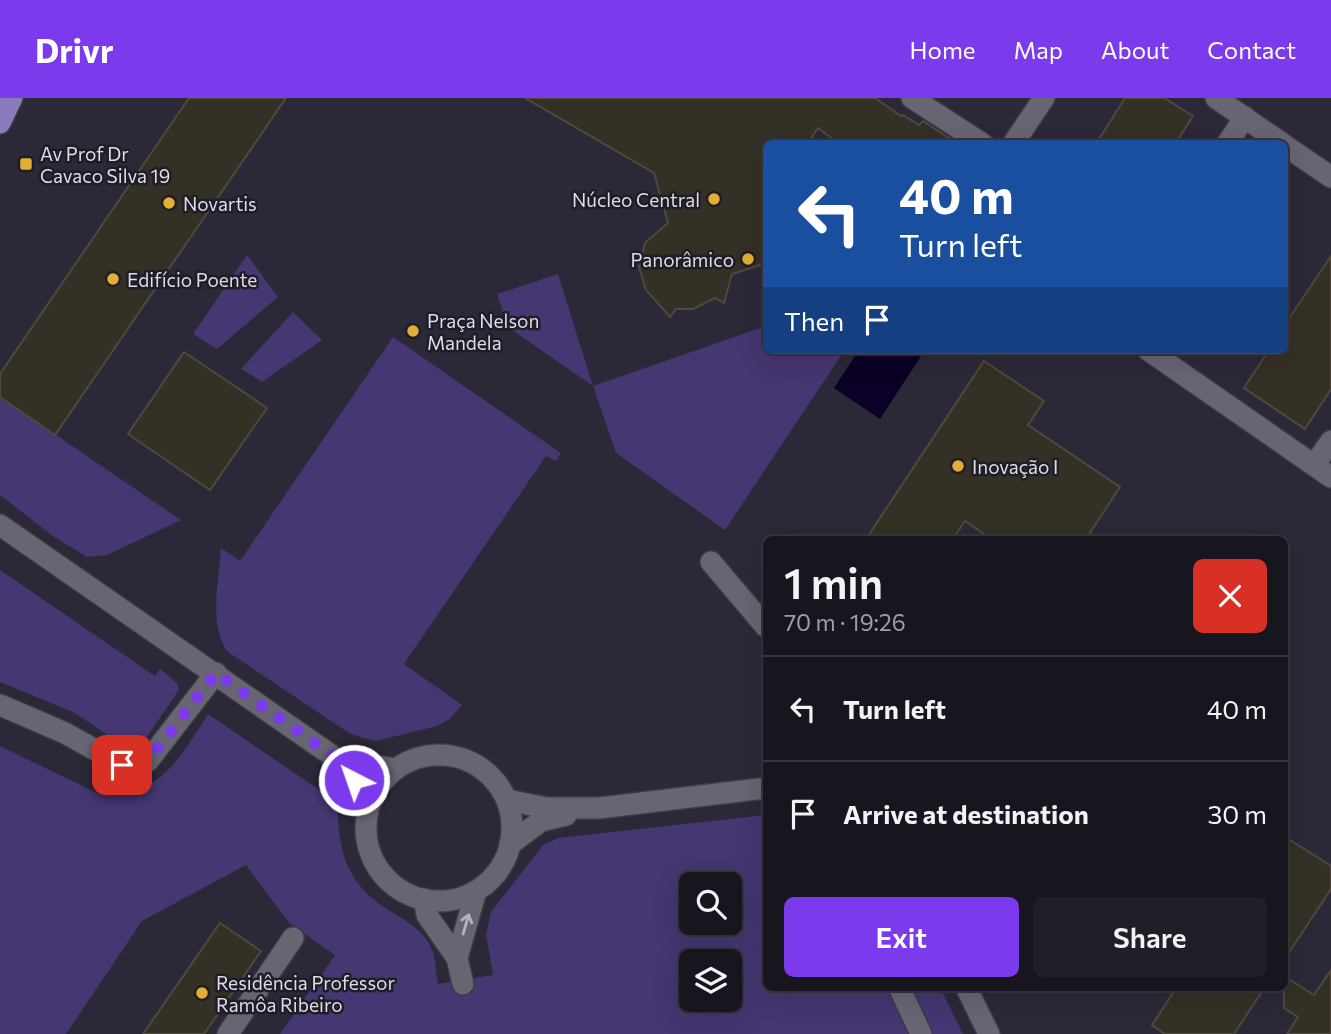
<!DOCTYPE html>
<html lang="en">
<head>
<meta charset="utf-8">
<style>
	:root { --surface:#17161e; --page:#201f27; --text:#f1f3f6; --muted:#9e9fa4; --line:#36353c; --accent:#7c3aed }
	body { margin:0; font-family:Commissioner,sans-serif; background:var(--page); color:var(--text); height:100vh; display:flex; flex-direction:column; font-size:26px; white-space:nowrap }
	* { box-sizing:border-box; margin:0 }
	p { font-size:23px; color:var(--muted) }
	.icon { flex:none; width:38px; height:38px; fill:none; stroke:currentColor; stroke-width:2; stroke-linecap:round; stroke-linejoin:round }
	.map { position:relative; flex:1; overflow:hidden }
	.side { position:absolute; left:763px; top:438px; width:525px; height:455px; display:flex; flex-direction:column; background:var(--surface); border-radius:10px; box-shadow:0 7px 28px #0002,0 0 0 2px var(--line) }
	.side>* { flex:none }
	.top-card { position:absolute; left:763px; top:42px; width:525px; height:214px; border-radius:10px; box-shadow:0 7px 28px #0002,0 0 0 2px var(--line); background:#1a4fa0; color:#fff; overflow:hidden }
	.fabs { position:absolute; left:679px; top:774px; display:grid; gap:14px }
	.fabs a { display:grid; place-items:center; width:63px; height:63px; border-radius:10px; background:var(--surface); box-shadow:0 7px 28px #0002,0 0 0 2px var(--line); font-size:35px }
	.pin { position:absolute; display:grid; place-items:center; width:60px; height:60px; color:#fff; margin:-30px; border-radius:14px; box-shadow:0 4px 10px #0006 }
	.me { position:absolute; width:77px; margin:-38px; rotate:319deg; stroke-linejoin:round; filter:drop-shadow(0 0 5px #0008) }
	.turn { display:flex; align-items:center; gap:24px; height:147px; padding:0 21px; font-size:32px }
	.turn .icon { width:91px; height:91px; stroke-width:2.5 }
	.turn b { display:block; font-size:49px; line-height:60px }
	.then { display:flex; align-items:center; height:66px; padding:0 21px; background:#0003; gap:14px; font-size:26px }
	.round { display:grid; place-items:center; flex:none; width:74px; height:74px; border-radius:10px; background:var(--page) }
	.headline { display:flex; align-items:center; justify-content:space-between; height:119px; padding:0 21px }
	h1 { font-size:42px; font-weight:600; line-height:52px }
	.button { display:flex; gap:14px; margin-top:auto; padding:14px 21px }
	.button a { flex:1; height:80px; border-radius:10px; background:var(--accent); color:#fff; font-size:28px; font-weight:600; line-height:80px; text-align:center }
	.button a+a { background:var(--page); color:var(--text) }
	ul { padding:0; list-style:none }
	li { display:flex; align-items:center; gap:21px; height:105px; padding:0 21px; border-top:2px solid var(--line) }
	li div { flex:1 }
	li b { display:block; font-size:26px }
	li em { font-style:normal }
	header { display:flex; align-items:center; gap:42px; box-sizing:border-box; height:98px; padding:0 35px; background:var(--accent); color:#fff }
	header strong { font-size:33px }
	nav { display:flex; gap:38px; margin-inline-start:auto; font-size:24px }
	.map>svg:first-child { display:block }
	.built { fill:#2b2838; fill-rule:evenodd }
	.green { fill:#463671; fill-rule:evenodd }
	.water { fill:#0b0025 }
	.building { fill:#353025; stroke:#4f493d; stroke-width:2 }
	.lines { fill:none; stroke-linecap:round; stroke-linejoin:round }
	.minor-casing { stroke:#3c3a43; stroke-width:24 }
	.major-casing { stroke:#3c3a43; stroke-width:24 }
	.minor { stroke:#676572; stroke-width:21 }
	.major { stroke:#8a7bbb; stroke-width:21 }
	.oneway { stroke:#b5b3bd }
	.route { stroke:#7c3aed; stroke-width:12; stroke-dasharray:0 21.6 }
	.poi-dot { fill:#e2af34; stroke:#1f1d28; stroke-width:2.5 }
	.labels { text-anchor:middle; dominant-baseline:central; stroke-width:5; stroke-linejoin:round; paint-order:stroke }
	.poi-label { font-size:19px; fill:#dfdde5; stroke:#1f1d28; text-anchor:start }
</style>
</head>
<body>
<header>
<strong>Drivr</strong>
<nav><a>Home</a><a>Map</a><a>About</a><a>Contact</a></nav>
</header>
<div class="map">
<svg width="1331" height="936" viewBox="0 0 1331 936">
	<rect width="100%" height="100%" fill="#1f1d28"/>
	<path class="built" d="M0,0H1331V936H0ZM766,46H1284V252H766ZM766,441H1284V889H766ZM691,786H730V824H691ZM691,863H730V901H691Z"/>
	<g class="green">
		<polygon points="247,157 278,199 217,251 193,236"/>
		<polygon points="558,176 593,288 766,228 766,252 844,253 725,432 616,355 593,288 509,230 497,196"/>
		<polygon points="293,214 322,242 262,284 241,271"/>
		<path d="M393,239L561,355L556,363L546,358L404,566L462,607L450,621L437,628L376,643L363,640L349,635L228,554C208,530 219,480 221,450L240,463Z"/>
		<polygon points="0,299 181,422 107,457 87,459 54,439 0,397"/>
		<polygon points="0,472 155,578 160,571 177,585 179,591 175,598 144,643 136,649 125,649 75,615 0,584"/>
		<path d="M208,616L337,704C339,752 344,783 387,811C405,822 426,833 433,854C436,864 436,876 438,886L493,877L486,836L491,814L543,747L558,740L766,717V889H940L963,936H280L335,857L289,825L246,767L142,823L66,936H0V648L99,696L111,677C117,681 124,686 131,688C162,697 194,637 208,616ZM691,786H730V824H691ZM691,863H730V901H691Z"/>
	</g>
	<polygon class="water" points="859,252 925,252 880,321 834,290"/>
	<g class="building">
		<polygon points="189,0 286,0 55,337 0,299 0,276"/>
		<polygon points="525,0 875,0 901,18 903,17 919,27 923,23 958,46 839,46 818,30 807,46 766,46 766,165 732,176 724,205 715,200 693,211 676,211 670,219 646,192 639,169 645,145 668,125 654,75"/>
		<polygon points="1125,0 1164,0 1193,18 1175,46 1096,46"/>
		<polygon points="1331,158 1331,291 1305,331 1244,290 1269,252 1284,252 1284,228"/>
		<polygon points="184,254 267,310 210,392 128,336"/>
		<polygon points="984,263 1044,303 1028,327 1120,389 1086,441 991,441 965,423 953,441 866,441"/>
		<polygon points="1284,738 1331,768 1331,791 1284,862"/>
		<polygon points="220,825 261,853 204,936 143,936"/>
		<polygon points="1331,872 1331,936 1287,936 1298,919 1284,910 1284,878 1314,897"/>
		<polygon points="1177,889 1265,889 1234,936 1165,936 1152,927"/>
	</g>
	<g class="lines">
		<g class="minor-casing">
			<g id="minor">
				<polyline points="912,0 983,46"/>
				<polyline points="1216,0 1283,46"/>
				<polyline points="1013,46 1044,0"/>
				<polyline points="1227,46 1245,19"/>
				<polyline points="1284,47 1331,79"/>
				<polyline points="1148,252 1331,379"/>
				<polyline points="1314,367 1331,343"/>
				<polyline points="0,427 337,661 371,704"/>
				<polyline points="711,464 766,529"/>
				<polyline points="0,607 65,635 122,667 137,668 148,663 216,575"/>
				<circle cx="439" cy="730" r="73"/>
				<polyline points="337,661 396,671"/>
				<polyline points="507,702 547,710 599,710 766,690"/>
				<polyline points="510,746 541,723 566,717"/>
				<polyline points="424,801 427,817 457,860 463,886"/>
				<polyline points="457,860 476,793"/>
				<polyline points="899,889 921,936"/>
				<polyline points="966,889 989,936"/>
				<polyline points="228,936 293,840"/>
			</g>
		</g>
		<g class="major-casing">
			<polyline id="major" points="0,25 12,0"/>
		</g>
		<use href="#minor" class="minor"/>
		<use href="#major" class="major"/>
	</g>
	<defs><path id="oneway-shaft" d="M-6 0H5M1.5-3L5.5 0L1.5 3" fill="none" stroke-width="1.6" stroke-linecap="round" stroke-linejoin="round" transform="scale(1.75)"/></defs>
	<use class="oneway" href="#oneway-shaft" transform="translate(466 826) rotate(-74)"/>
	<g class="lines">
		<polyline class="route" points="122,667 137,668 148,663 216,575 337,661 354,682"/>
	</g>
	<g class="poi-dot">
		<rect x="19" y="59" width="14" height="14" rx="3.5"/>
		<circle cx="714" cy="101" r="7"/>
		<circle cx="169" cy="105" r="7"/>
		<circle cx="748" cy="161" r="7"/>
		<circle cx="113" cy="181" r="7"/>
		<circle cx="413" cy="233" r="7"/>
		<circle cx="958" cy="368" r="7"/>
		<circle cx="202" cy="895" r="7"/>
	</g>
	<g class="labels">
		<g class="poi-label">
			<text x="40" y="55">Av Prof Dr<tspan x="40" dy="22">Cavaco Silva 19</tspan></text>
			<text x="700" y="101" text-anchor="end">Núcleo Central</text>
			<text x="183" y="105">Novartis</text>
			<text x="734" y="161" text-anchor="end">Panorâmico</text>
			<text x="127" y="181">Edifício Poente</text>
			<text x="427" y="222">Praça Nelson<tspan x="427" dy="22">Mandela</tspan></text>
			<text x="972" y="368">Inovação I</text>
			<text x="216" y="884">Residência Professor<tspan x="216" dy="22">Ramôa Ribeiro</tspan></text>
		</g>
	</g>
</svg>
<div class="fabs">
<a><svg class="icon" aria-label="search" viewBox="0 0 24 24"><circle cx="10" cy="10" r="6"/><path d="M15 15l6 6"/></svg></a>
<a><svg class="icon" aria-label="layers" viewBox="0 0 24 24"><path d="M12 4l9 5-9 5-9-5zM3 14l9 5 9-5"/></svg></a>
</div>
<div class="pin" style="left:122px;top:667px;background:#d93025"><svg class="icon" aria-label="arrive" viewBox="0 0 24 24"><path d="M6 21V4h12l-3 4 3 4H6"/></svg></div>
<svg class="me" style="left:354px;top:682px" viewBox="-20 -20 40 40"><circle r="17" fill="#7c3aed" stroke="#fff" stroke-width="3"/><path d="M0-11L8 9 0 5-8 9z" fill="#fff"/></svg>
<div class="top-card">
<div class="turn"><svg class="icon" aria-label="left" viewBox="0 0 24 24"><path d="M17 20v-9H6M10 6l-5 5 5 5"/></svg><div><b>40 m</b>Turn left</div></div>
<div class="then">Then<svg class="icon" aria-label="arrive" viewBox="0 0 24 24"><path d="M6 21V4h12l-3 4 3 4H6"/></svg></div>
</div>
<section class="side">
<div class="headline"><div><h1>1 min</h1><p>70 m · 19:26</p></div><a class="round" style="background:#d93025;color:#fff"><svg class="icon" aria-label="close" viewBox="0 0 24 24"><path d="M6 6l12 12M18 6L6 18"/></svg></a></div>
<ul>
<li><svg class="icon" aria-label="left" viewBox="0 0 24 24"><path d="M17 20v-9H6M10 6l-5 5 5 5"/></svg><div><b>Turn left</b></div><em>40 m</em></li>
<li><svg class="icon" aria-label="arrive" viewBox="0 0 24 24"><path d="M6 21V4h12l-3 4 3 4H6"/></svg><div><b>Arrive at destination</b></div><em>30 m</em></li>
</ul>
<div class="button"><a>Exit</a><a>Share</a></div>
</section>
</div>
</body>
</html>
